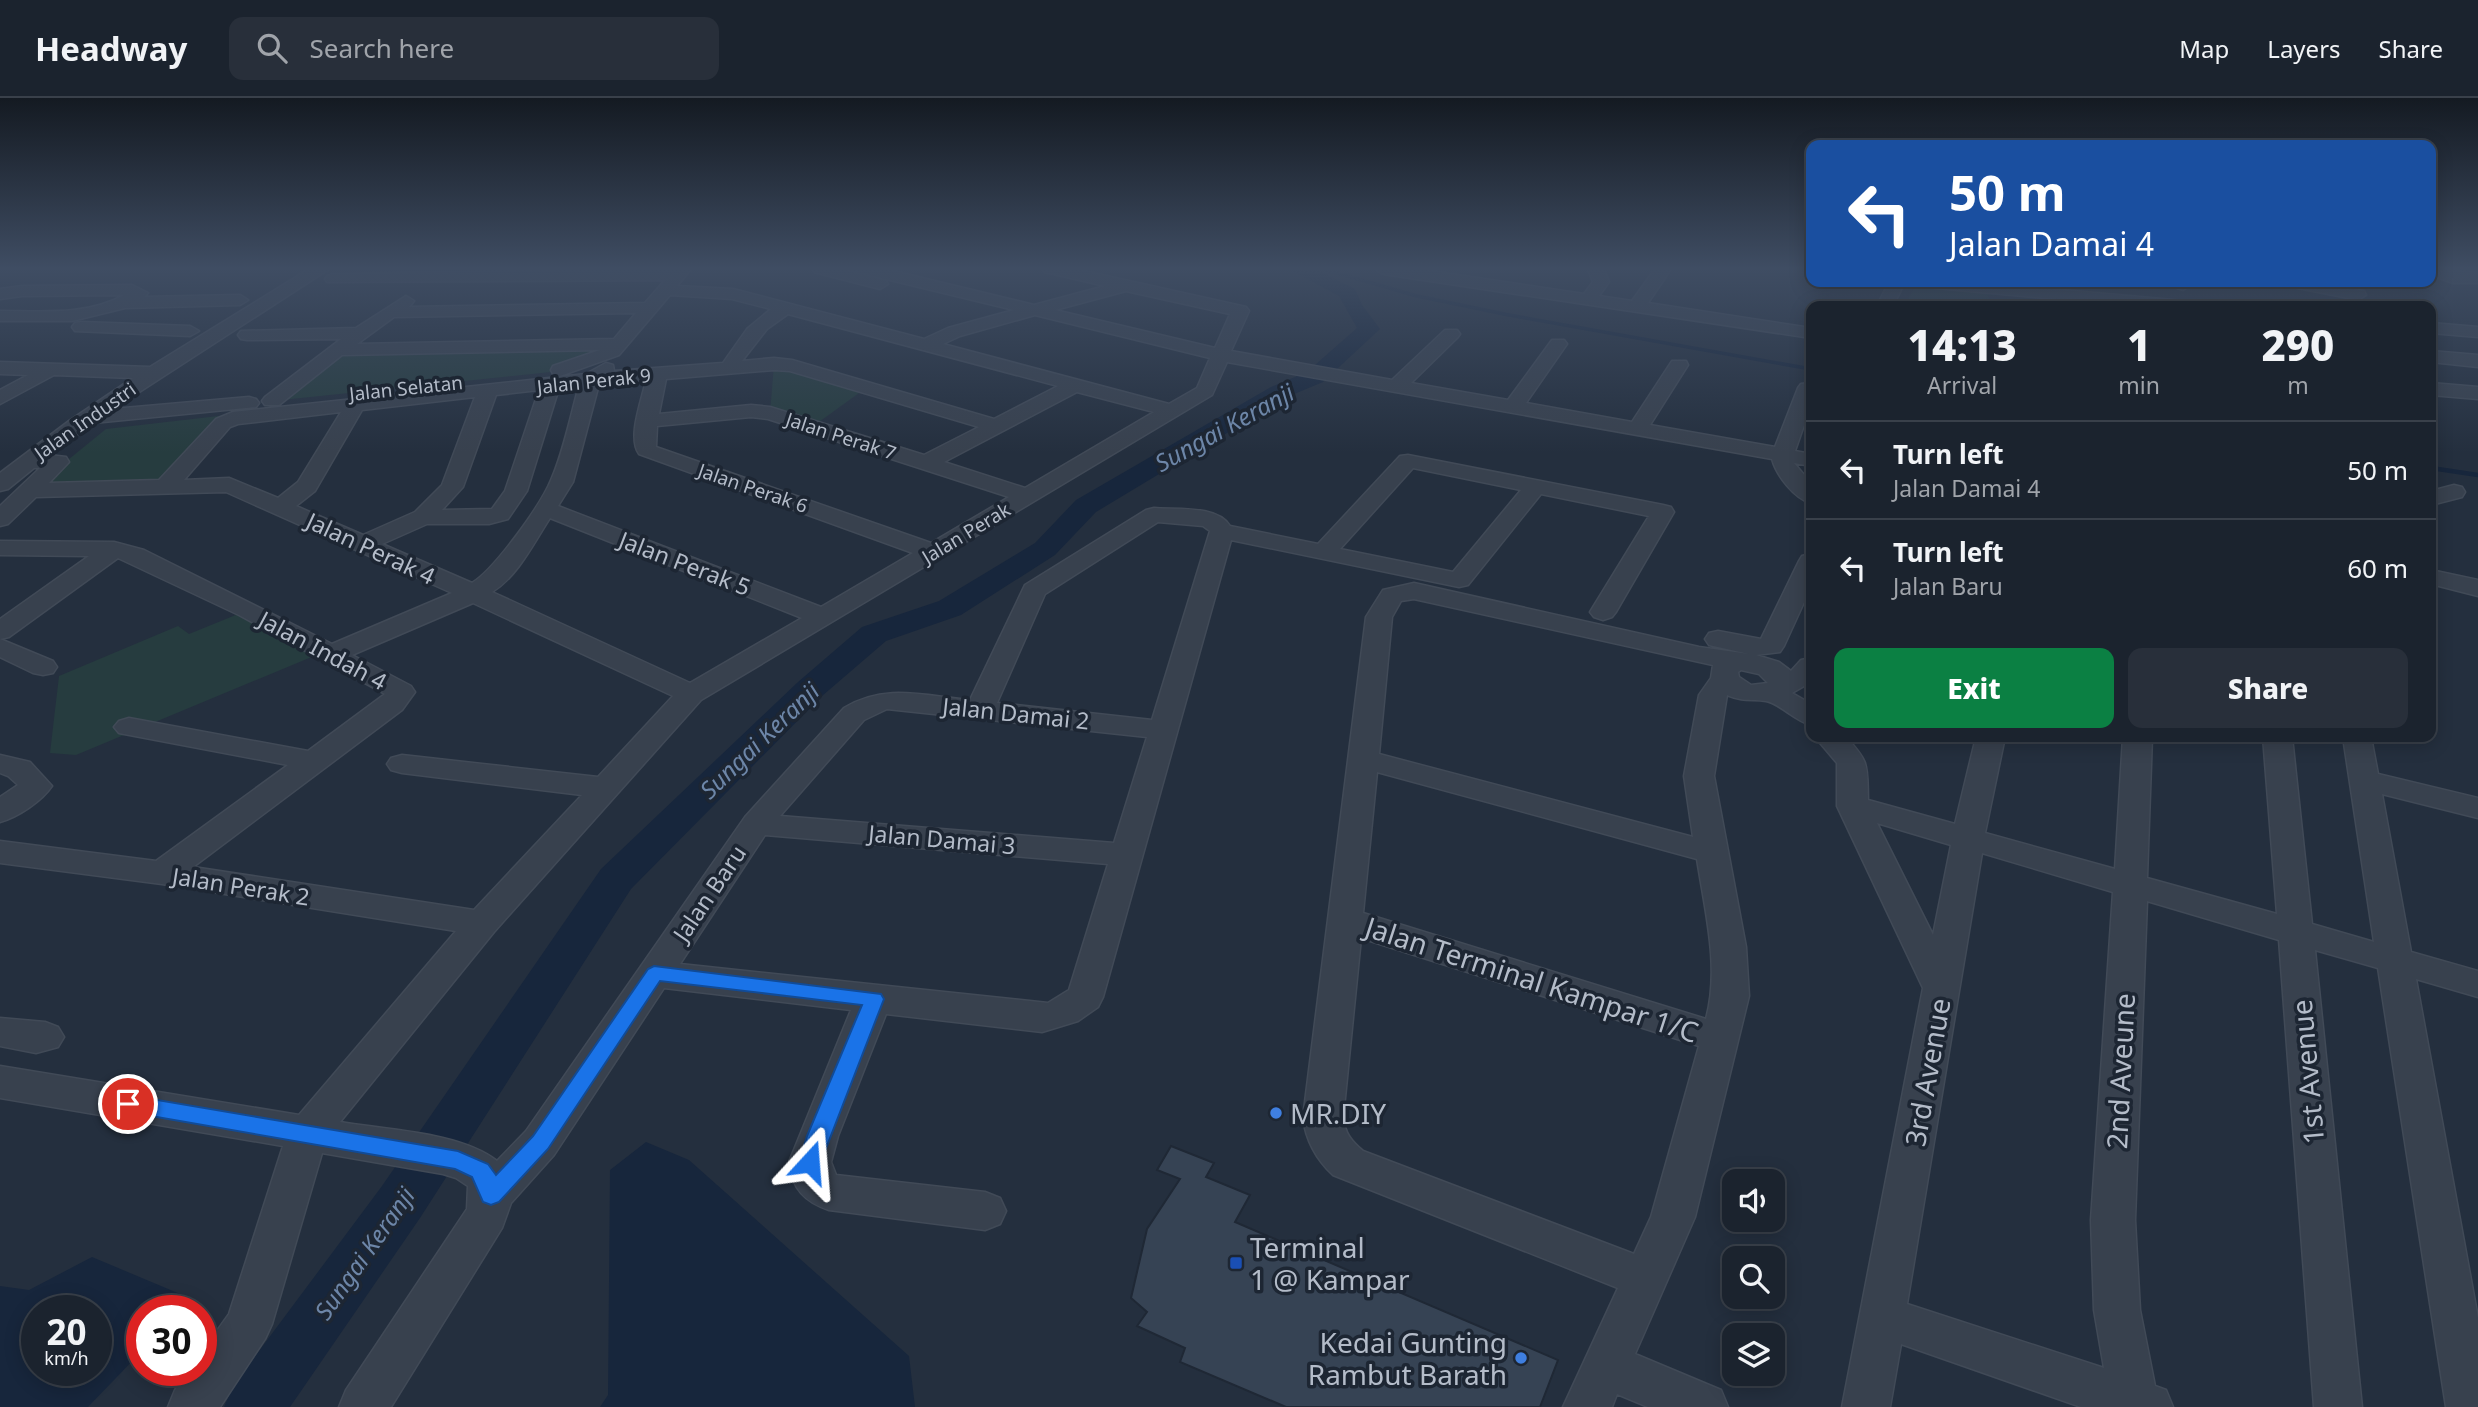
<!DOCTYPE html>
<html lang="en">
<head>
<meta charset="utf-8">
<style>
	:root { --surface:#1b232e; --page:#282f3a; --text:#f1f3f6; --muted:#a0a4aa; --line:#39404a; --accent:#0b8043 }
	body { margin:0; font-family:"Noto Sans",sans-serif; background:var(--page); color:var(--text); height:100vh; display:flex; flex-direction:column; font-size:26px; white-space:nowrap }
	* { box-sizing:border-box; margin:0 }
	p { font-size:23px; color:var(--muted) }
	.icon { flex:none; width:38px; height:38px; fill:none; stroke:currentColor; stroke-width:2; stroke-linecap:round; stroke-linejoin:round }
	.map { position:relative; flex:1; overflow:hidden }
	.details { position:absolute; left:1806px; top:203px; width:630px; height:441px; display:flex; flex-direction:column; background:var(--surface); border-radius:14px; box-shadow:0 4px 18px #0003,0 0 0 2px var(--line) }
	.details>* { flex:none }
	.banner { position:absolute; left:1806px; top:42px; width:630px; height:147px; border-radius:14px; box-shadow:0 4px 18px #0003,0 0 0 2px var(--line); background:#1a4fa0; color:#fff; overflow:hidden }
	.buttons { position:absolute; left:1722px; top:1071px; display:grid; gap:14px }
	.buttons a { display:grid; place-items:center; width:63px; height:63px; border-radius:14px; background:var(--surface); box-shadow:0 4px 18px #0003,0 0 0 2px var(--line); font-size:35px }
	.speed { position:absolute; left:21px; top:1197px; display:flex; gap:14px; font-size:35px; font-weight:700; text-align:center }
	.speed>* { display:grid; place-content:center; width:91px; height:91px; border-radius:50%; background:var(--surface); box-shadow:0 4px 18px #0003,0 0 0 2px var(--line); line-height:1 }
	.speed small { font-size:18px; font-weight:400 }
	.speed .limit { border:10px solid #d22; background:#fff; color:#111 }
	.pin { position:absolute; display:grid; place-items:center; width:60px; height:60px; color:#fff; margin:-30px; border:4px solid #fff; border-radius:50%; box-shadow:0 2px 7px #0007 }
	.me { position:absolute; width:77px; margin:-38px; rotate:19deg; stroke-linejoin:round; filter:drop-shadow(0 0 5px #0008) }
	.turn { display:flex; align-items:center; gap:24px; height:147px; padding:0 28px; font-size:32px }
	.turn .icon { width:91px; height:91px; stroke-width:2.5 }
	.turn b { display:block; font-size:49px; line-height:60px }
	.eta { display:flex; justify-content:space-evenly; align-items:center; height:119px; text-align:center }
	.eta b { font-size:42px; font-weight:800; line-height:49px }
	.primary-button { display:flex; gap:14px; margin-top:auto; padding:14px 28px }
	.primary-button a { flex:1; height:80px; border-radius:14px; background:var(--accent); color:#fff; font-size:28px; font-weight:800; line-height:80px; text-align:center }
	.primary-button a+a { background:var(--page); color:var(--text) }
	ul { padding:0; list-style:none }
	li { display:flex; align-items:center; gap:21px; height:98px; padding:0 28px; border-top:2px solid var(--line) }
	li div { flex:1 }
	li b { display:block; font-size:26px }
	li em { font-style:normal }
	header { display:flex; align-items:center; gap:42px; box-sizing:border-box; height:98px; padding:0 35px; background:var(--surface); border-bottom:2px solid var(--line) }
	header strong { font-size:33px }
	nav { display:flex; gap:38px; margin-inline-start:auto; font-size:24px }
	.search { width:490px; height:63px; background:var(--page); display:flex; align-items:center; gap:18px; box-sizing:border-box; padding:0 24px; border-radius:14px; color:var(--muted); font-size:26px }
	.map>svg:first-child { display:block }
	.green { fill:#263c3f }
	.water { fill:#17263c; fill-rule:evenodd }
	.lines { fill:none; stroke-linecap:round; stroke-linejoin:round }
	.stream-far1 { stroke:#17263c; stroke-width:3.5 }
	.stream { stroke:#17263c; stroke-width:4.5 }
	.river { fill:#17263c; fill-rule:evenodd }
	.building { fill:#364354; stroke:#1f2835; stroke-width:2 }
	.minor-casing { stroke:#414a57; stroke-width:3 }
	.minor { fill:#38414e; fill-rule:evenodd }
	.route { fill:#1a73e8; stroke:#114b97; stroke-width:2 }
	.shop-dot { fill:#3f7fe0; stroke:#1d2633; stroke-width:2.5 }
	.transit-dot { fill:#1a4fb4; stroke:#1d2633; stroke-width:2.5 }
	.labels { text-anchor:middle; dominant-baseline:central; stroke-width:7; stroke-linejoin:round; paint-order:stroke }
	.far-street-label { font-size:19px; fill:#b4bcc9; stroke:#1d2633 }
	.street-label { font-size:23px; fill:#b4bcc9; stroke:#1d2633 }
	.water-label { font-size:24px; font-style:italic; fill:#6d86a8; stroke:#1d2633 }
	.near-street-label { font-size:28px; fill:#b4bcc9; stroke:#1d2633 }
	.near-poi-label { font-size:28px; fill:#b4bcc9; stroke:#1d2633; text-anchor:start }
</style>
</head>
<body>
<header>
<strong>Headway</strong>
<div class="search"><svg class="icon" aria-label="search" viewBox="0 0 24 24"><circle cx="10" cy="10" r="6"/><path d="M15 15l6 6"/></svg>Search here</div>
<nav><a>Map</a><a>Layers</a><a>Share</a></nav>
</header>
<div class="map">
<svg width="2478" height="1309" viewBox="0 0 2478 1309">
	<rect width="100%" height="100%" fill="#242f3e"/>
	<g class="green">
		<polygon points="1917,185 1986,192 1992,208 1904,208"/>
		<polygon points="619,246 587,264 551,274 272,303 340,252"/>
		<polygon points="774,266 866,290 812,329 770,315"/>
		<polygon points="227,317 165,389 31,392 106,331"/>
		<polygon points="248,512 326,553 76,657 50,655 59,578 178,528 189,536"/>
	</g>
	<g class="water">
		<polygon points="646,1044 689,1062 909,1258 915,1309 600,1309 608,1297 610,1072"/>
		<path d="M92,1159L192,1201L181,1213H142V1253L88,1309H0V1188L29,1192ZM37,1213H96V1272H37Z"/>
	</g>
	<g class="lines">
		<polyline class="stream-far1" points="1323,171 1417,198 1509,217 1811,271"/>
		<polyline class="stream" points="2431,370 2478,377"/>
		<polygon class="river" points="1289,171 1315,171 1355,191 1362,207 1380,231 1323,284 1287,299 1096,414 1055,457 961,517 886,543 822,598 631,791 420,1120 290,1309 224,1309 233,1288 382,1088 601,771 798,584 862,529 939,503 1035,445 1076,402 1271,289 1307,274 1357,230 1339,198"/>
	</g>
	<polygon class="building" points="1171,1048 1214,1065 1206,1079 1250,1097 1235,1124 1558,1262 1540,1309 1286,1309 1180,1264 1185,1250 1137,1228 1147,1214 1131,1200 1147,1131 1180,1081 1157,1072"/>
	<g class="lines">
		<g class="minor-casing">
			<g id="minor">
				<path d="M309,171H329L113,311L249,299L256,301L259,305L256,309L93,325L49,357L66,359L69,364L49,385L159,382L216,321L233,314L586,276L606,265L613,267L614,273L723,265L747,231L771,211L732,201L670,197L619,257L560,278L553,276L551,272L553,268L600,252L342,257L279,307H265L262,303L265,299L341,241L247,242L241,241L238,237L241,233L356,230L406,198L414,203L409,209L645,205L665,182L327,184L325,181L327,178L333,176L691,171L677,188L733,191L924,241L948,230L1014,212L857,174L855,171H885L1034,207L1105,188L1045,174L1043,171H1075L1246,209L1249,213L1231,253L1392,282L1445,232H1457L1460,236L1457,240L1411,285L1508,302L1552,242H1564L1567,246L1526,305L1632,324L1672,263H1686L1688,267L1650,327L1775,349L1798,290L1801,286L1811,285V307L1795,353L1811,356V368L1794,365L1811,385V405C1795,401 1776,377 1772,361L1227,264L1212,297L701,602L494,834L340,1024C386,1032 460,1034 497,1063L526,1033L745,719L844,610C886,585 923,598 970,602L1025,487L1146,412L1154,410C1177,412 1217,407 1230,428L1318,446L1400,358L1408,357L1663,407L1671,409L1674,414L1616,514L1612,519L1603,522L1594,519L1590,514L1649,418L1541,396L1468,487L1459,489L1231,442L1103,899L1098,909L1078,923L1042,934L886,916L838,1038L831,1064L836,1077L985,1094L1000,1100L1006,1113L1000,1126L985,1132L829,1112C805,1104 792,1091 789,1064L851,912L664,890L554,1057L511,1105L502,1130L391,1309H339L346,1292L467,1111L468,1088L456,1080L443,1076L322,1055L272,1226L265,1241L220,1309H168L175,1292L189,1272H201V1255L229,1216L283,1048L0,1000V968L299,1017L456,833L162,786L0,765V743L156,763L288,667L119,635L114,629L119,623L129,620L308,653L385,596L239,517L118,460L9,539L0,541V521L89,458L0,457V443L114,444L144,452L332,546L452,495L226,394L36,399L8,426L0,428V408L40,370H34L8,391L0,393V375L69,323L133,280L54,277L0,306V292L28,277L0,276V264L150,269ZM1126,193L1230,216L1215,250L1055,212ZM636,215L614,241L357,246L394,219ZM788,216L1058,288L994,321L792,262L774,260L742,263L767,231ZM1035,217L1210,260L1197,290L1169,306L943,246L960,238ZM774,272L790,273L979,329L924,357L770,309L751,307L659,316L666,281ZM646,282C642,302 627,339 639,356L913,455L821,509L558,408L573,384L599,286ZM579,288C570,319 564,353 551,382C541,407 494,472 472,485L382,446L427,426H489L508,421L527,393L559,290ZM539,292L505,393L492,411L442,412L463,389L496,297ZM1077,294L1154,314L1025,390L944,364ZM475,299L442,387L415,414L363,437L296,408L315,393L362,312ZM341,314L298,384L278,400L229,380L184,382L230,329L238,326ZM751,319L768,321L1009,399L931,445L656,349L657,328ZM1413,370L1521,392L1453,474L1340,451ZM550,420L802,520L690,585L492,494C518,478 533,446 550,420ZM1158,424L1203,428L1210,433L1152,622L997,605L1045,496ZM473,505L673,598L598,679L402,657L391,660L387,666L391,672L402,675L582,697L474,812L193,769L402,612L415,594L411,588L352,557ZM887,611L1147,639L1114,745L780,718L864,622ZM765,737L1108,766L1069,892L1048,905L680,866Z"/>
				<polygon points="812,171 841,171 886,183 888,186 880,191 814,174"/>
				<polygon points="1375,171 1418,171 1584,196 1593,184 1588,171 1604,171 1609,184 1599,198 1632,203 1655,171 1671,171 1648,205 1811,230 1811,240 1383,176"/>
				<polygon points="2431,171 2478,175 2478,185 2453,185 2431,177"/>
				<polygon points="1889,184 1905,184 1893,208 1877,208"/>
				<polygon points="1917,184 1975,184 2184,203 2192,208 2132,208 1925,189"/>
				<polygon points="2177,184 2196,184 2183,192 2177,190 2175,187"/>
				<polygon points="2285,184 2316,184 2364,193 2366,197 2358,202 2293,189"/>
				<path d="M132,187L148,195L144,199L240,197L248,202L240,207L125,210L72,223H0V213C42,213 86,218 124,197L22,198L0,201V191L22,188Z"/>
				<polygon points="81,224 190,228 199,233 190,238 75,233 72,229 75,225"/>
				<polygon points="2431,225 2478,229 2478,239 2431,235"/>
				<polygon points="2431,253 2478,257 2478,269 2431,264"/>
				<polygon points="2431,285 2478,289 2478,301 2431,297"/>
				<polygon points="2454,387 2462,389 2465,394 2462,399 2431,407 2431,393"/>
				<path d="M1811,456V489L1784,548L1780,554L1756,557L1779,564L1791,573L1801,562L1811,560V584L1792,595L1811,606V627C1795,623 1779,605 1766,603C1750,601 1744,604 1727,597L1714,678L1746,849L1749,898L1695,1119L1635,1256L1721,1292L1728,1309H1648L1617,1296L1612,1309H1563L1618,1190L1333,1077C1317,1062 1306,1043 1303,1020L1366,519L1383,492L1414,485L1699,549L1749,556L1709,547L1705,541L1709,535L1718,533L1761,541L1799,463L1802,458ZM1414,501L1713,567L1711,580L1699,597L1684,678L1693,739L1379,656L1392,519L1401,503ZM1741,572L1759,576L1768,585L1751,587L1739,579L1738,574ZM1377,674L1697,761C1705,813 1720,870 1706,921L1363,815ZM1361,840L1699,948L1651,1119L1634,1156L1363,1053C1351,1043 1345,1035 1343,1020Z"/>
				<polygon points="2431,472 2478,482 2478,498 2431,486"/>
				<polygon points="0,541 53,563 57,569 53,575 43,577 33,575 0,559"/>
				<path d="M1815,639H1846C1870,665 1867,667 1868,702L1955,726L1976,639H2005L1985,735L2115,771L2123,639H2152L2147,780L2277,816L2263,639H2292L2312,826L2374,844L2343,639H2371L2378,676L2478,700V720L2382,696L2411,854L2478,873V899L2416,881L2478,1220V1309H2446L2378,870L2315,852L2362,1309H2314L2279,842L2147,803L2135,1122L2140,1212L2155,1288L2166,1292L2173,1309H2081L1901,1246L1890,1309H1842L1923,890L1837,708V665ZM1877,725L1951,747L1933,837ZM1982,755L2113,794L2091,1122L2094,1212L2104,1270L1907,1206Z"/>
				<path d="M0,657L30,664L52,688C42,703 18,719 0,724V699L18,687L8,678L0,675Z"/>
				<polygon points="0,920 45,924 58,929 64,939 58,949 36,955 0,948"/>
			</g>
		</g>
		<use href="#minor" class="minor"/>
	</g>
	<linearGradient id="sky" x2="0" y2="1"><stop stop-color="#141a22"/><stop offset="0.48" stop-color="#3f4d63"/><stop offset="1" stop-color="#3f4d63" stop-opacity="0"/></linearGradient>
	<rect width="2478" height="355" fill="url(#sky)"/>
	<polygon class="route" points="654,868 881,896 884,901 818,1071 810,1074 802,1071 799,1064 807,1038 862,907 660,883 548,1051 499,1104 491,1107 483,1104 472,1079 455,1071 128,1014 121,1012 117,1006 121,999 128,997 458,1053 488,1066 496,1077 533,1038 648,871"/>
	<g class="shop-dot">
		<circle cx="1276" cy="1015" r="7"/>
		<circle cx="1521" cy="1260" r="7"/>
	</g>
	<rect class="transit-dot" x="1229" y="1158" width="14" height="14" rx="3.5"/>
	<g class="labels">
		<g class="far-street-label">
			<text transform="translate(594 283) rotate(-6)">Jalan Perak 9</text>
			<text transform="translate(406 290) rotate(-6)">Jalan Selatan</text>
			<text transform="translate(85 323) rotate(-35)">Jalan Industri</text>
			<text transform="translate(841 338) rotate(18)">Jalan Perak 7</text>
			<text transform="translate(753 390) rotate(19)">Jalan Perak 6</text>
			<text transform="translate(966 435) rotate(-31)">Jalan Perak</text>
		</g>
		<g class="street-label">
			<text transform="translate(371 450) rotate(25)">Jalan Perak 4</text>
			<text transform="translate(685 465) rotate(21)">Jalan Perak 5</text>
			<text transform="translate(323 552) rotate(28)">Jalan Indah 4</text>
			<text transform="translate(1016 615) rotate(6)">Jalan Damai 2</text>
			<text transform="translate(942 741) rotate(5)">Jalan Damai 3</text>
			<text transform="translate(241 788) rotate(9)">Jalan Perak 2</text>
			<text transform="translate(709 795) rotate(-56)">Jalan Baru</text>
		</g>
		<g class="water-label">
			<text transform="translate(1224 329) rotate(-29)">Sungai Keranji</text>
			<text transform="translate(759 642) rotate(-44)">Sungai Keranji</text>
			<text transform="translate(364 1155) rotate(-55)">Sungai Keranji</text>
		</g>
		<g class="near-street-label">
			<text transform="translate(1532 881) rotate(18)">Jalan Terminal Kampar 1/C</text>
			<text transform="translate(2120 973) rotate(-87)">2nd Aveune</text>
			<text transform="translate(1927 974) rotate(-80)">3rd Avenue</text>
			<text transform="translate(2307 974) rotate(-95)">1st Avenue</text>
		</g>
		<g class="near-poi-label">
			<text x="1290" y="1015">MR.DIY</text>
			<text x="1250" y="1149">Terminal<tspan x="1250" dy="32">1 @ Kampar</tspan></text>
			<text x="1507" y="1244" text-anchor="end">Kedai Gunting<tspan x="1507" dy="32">Rambut Barath</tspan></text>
		</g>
	</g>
</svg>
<div class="buttons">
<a><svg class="icon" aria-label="sound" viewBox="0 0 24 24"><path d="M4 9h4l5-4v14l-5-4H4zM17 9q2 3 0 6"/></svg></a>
<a><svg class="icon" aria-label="search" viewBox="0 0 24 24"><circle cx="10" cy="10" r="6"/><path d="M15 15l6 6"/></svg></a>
<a><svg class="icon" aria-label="layers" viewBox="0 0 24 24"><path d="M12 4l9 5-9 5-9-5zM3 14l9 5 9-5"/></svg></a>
</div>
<div class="speed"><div>20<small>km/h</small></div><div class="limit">30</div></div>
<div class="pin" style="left:128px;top:1006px;background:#d93025"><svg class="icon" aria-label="arrive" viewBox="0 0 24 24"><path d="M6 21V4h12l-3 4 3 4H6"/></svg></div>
<svg class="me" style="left:810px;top:1064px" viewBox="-20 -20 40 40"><path d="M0-17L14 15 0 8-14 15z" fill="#1a73e8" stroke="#fff" stroke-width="4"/></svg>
<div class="banner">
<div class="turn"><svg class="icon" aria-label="left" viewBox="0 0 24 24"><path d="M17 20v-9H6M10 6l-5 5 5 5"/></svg><div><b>50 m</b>Jalan Damai 4</div></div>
</div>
<section class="details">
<div class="eta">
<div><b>14:13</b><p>Arrival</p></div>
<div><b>1</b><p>min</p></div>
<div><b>290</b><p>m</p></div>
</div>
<ul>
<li><svg class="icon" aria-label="left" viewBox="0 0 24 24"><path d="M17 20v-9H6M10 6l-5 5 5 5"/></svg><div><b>Turn left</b><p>Jalan Damai 4</p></div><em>50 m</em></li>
<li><svg class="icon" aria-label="left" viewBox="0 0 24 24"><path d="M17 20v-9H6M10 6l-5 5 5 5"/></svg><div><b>Turn left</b><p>Jalan Baru</p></div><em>60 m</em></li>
</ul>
<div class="primary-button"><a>Exit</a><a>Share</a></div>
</section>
</div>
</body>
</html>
